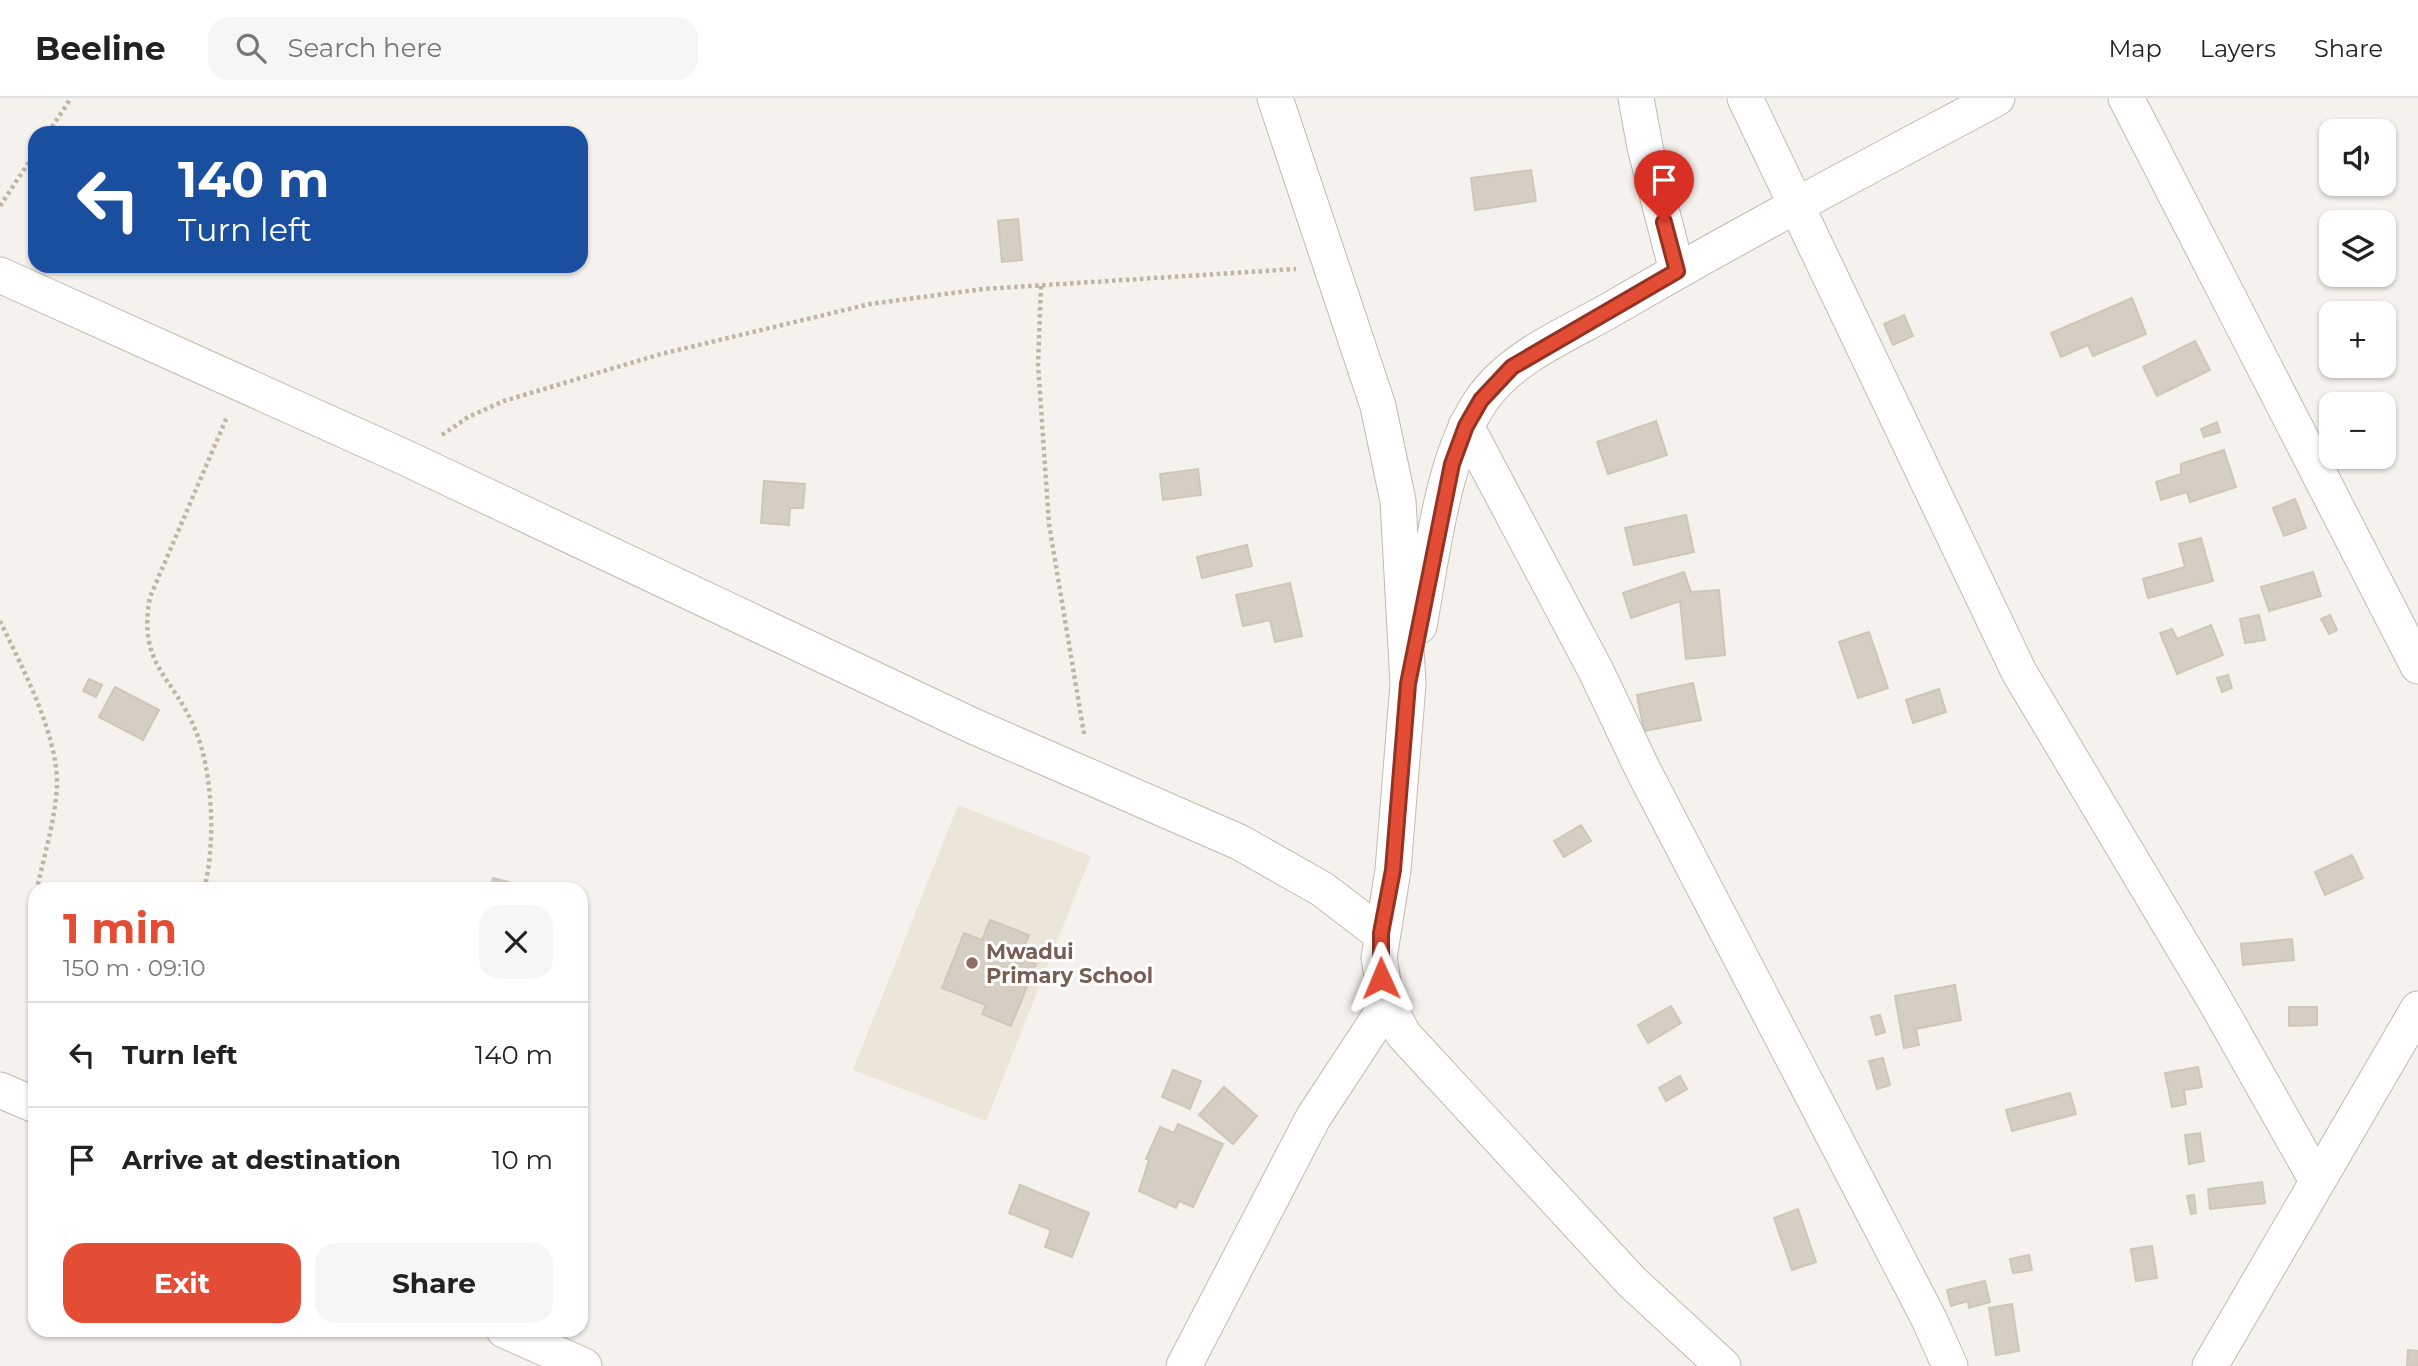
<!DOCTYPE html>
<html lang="en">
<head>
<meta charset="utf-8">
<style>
	:root { --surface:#fff; --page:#f6f6f6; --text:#222; --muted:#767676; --line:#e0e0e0; --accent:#e34d35 }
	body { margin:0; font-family:Montserrat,sans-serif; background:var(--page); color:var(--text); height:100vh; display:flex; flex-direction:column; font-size:26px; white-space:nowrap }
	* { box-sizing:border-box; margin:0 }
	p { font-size:23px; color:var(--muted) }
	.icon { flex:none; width:38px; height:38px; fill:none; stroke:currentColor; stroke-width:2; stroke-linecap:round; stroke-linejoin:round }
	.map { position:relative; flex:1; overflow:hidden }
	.details { position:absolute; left:28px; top:784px; width:560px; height:455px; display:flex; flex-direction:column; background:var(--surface); border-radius:21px; box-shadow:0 2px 5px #0004 }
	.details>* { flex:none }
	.top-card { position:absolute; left:28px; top:28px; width:560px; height:147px; border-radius:21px; box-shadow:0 2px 5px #0004; background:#1a4fa0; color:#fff; overflow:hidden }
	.fabs { position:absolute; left:2319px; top:21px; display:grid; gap:14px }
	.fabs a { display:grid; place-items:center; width:77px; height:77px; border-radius:14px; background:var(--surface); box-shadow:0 2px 5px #0004; font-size:35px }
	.pin { position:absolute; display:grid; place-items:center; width:60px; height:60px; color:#fff; margin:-72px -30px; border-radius:50% 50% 50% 0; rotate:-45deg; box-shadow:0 0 7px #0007 }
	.pin .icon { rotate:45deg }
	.me { position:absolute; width:77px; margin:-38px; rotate:359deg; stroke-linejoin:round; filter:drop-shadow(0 0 5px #0008) }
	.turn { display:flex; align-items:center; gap:24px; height:147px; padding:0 35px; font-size:32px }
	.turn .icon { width:91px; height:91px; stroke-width:2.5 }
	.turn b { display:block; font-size:49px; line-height:60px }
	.round { display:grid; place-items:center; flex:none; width:74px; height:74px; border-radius:21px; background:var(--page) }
	.summary { display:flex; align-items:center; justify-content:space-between; height:119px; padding:0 35px }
	h1 { font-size:42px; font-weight:700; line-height:52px; color:var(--accent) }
	.primary-button { display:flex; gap:14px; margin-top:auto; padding:14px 35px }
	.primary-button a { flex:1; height:80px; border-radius:21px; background:var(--accent); color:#fff; font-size:28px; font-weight:700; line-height:80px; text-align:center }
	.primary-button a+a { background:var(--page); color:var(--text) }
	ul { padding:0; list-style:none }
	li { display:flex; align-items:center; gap:21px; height:105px; padding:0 35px; border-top:2px solid var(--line) }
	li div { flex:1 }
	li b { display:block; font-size:26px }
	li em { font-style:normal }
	header { display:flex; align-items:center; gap:42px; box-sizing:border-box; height:98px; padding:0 35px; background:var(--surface); border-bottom:2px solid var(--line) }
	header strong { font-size:33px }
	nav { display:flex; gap:38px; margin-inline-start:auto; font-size:24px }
	.search { width:490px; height:63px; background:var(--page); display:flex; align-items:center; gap:18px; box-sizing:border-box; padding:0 24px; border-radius:21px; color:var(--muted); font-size:26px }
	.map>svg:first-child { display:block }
	.education { fill:#ece6d9 }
	.building { fill:#d5cec3; stroke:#cfc6b7; stroke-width:2 }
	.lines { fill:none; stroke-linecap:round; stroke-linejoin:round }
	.minor-casing { stroke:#c0bab0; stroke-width:37 }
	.path { stroke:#c0b5a3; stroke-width:4.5; stroke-dasharray:3.5 3.5; stroke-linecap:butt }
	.minor { stroke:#fff; stroke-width:35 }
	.route-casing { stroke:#943222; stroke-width:18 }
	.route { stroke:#e34d35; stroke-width:12 }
	.education-dot { fill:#8d6e63; stroke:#fff; stroke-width:2.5 }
	.labels { text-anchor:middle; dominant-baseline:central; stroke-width:6; stroke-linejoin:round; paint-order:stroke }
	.education-label { font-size:21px; font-weight:bold; fill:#785e54; stroke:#fff; text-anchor:start }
</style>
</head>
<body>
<header>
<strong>Beeline</strong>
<div class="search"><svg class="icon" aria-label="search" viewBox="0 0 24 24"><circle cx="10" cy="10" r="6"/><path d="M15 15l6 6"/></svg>Search here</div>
<nav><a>Map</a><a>Layers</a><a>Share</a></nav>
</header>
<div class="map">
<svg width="2418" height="1268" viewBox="0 0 2418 1268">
	<rect width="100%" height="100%" fill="#f5f2ed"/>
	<polygon class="education" points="958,707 1091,758 986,1023 853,972"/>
	<g class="building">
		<polygon points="1531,72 1536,103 1475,112 1471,80"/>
		<polygon points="1018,121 1022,162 1002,164 998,123"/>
		<polygon points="2132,200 2146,236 2093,258 2088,247 2061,259 2051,235"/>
		<polygon points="1904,217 1913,238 1893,247 1884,226"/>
		<polygon points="2195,243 2210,272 2157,298 2143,269"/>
		<polygon points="1656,323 1667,357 1608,376 1597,344"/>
		<polygon points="2217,324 2220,334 2204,339 2201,331"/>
		<polygon points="2224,352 2236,389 2190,404 2187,394 2161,402 2156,384 2181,376 2181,366"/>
		<polygon points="1198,371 1201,397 1163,402 1160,376"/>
		<polygon points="764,383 805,386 803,410 790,410 789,427 761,425"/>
		<polygon points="2295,401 2306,430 2284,438 2273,410"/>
		<polygon points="1686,417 1694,454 1634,467 1625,430"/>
		<polygon points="2201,440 2213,483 2148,500 2143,481 2185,469 2179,446"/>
		<polygon points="1247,447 1252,468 1202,480 1197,459"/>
		<polygon points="1684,474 1691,494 1719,492 1725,557 1686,561 1680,503 1631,520 1623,495"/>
		<polygon points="2313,474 2321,498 2269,513 2261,489"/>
		<polygon points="1290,485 1302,538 1275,544 1270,522 1243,528 1236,497"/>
		<polygon points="2259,517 2265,542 2245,545 2240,521"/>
		<polygon points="2330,517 2337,532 2329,536 2321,521"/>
		<polygon points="2211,527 2223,557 2177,576 2160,535 2172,531 2177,541"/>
		<polygon points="1869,534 1888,590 1858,600 1839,544"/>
		<polygon points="2228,577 2232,590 2222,594 2217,580"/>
		<polygon points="89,581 102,587 96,599 83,593"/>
		<polygon points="1693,585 1701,622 1644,633 1637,597"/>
		<polygon points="115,589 159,612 143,642 99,619"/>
		<polygon points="1939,591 1946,614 1913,625 1906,602"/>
		<polygon points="1581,727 1591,743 1564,759 1554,743"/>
		<polygon points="2352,757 2363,780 2325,797 2315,774"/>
		<polygon points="493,780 534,791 490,791"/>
		<polygon points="990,822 1029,837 1019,860 1036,866 1011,928 982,916 986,907 942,890 964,835 982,842"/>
		<polygon points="2292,841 2294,862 2243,867 2241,846"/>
		<polygon points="1955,887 1961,922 1916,931 1919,947 1904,950 1895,898"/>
		<polygon points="1671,908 1681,925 1648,945 1638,927"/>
		<polygon points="2289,909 2317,909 2317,927 2289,928"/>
		<polygon points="1880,917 1885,934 1876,937 1871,919"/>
		<polygon points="1883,960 1890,987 1877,991 1869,963"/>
		<polygon points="2198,969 2202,989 2184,992 2186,1006 2172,1009 2165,975"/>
		<polygon points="1173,972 1201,983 1190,1011 1162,999"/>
		<polygon points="1680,978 1687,991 1666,1003 1659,990"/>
		<polygon points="1224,989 1257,1018 1233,1046 1199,1017"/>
		<polygon points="2070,995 2076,1016 2012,1033 2006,1012"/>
		<polygon points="1178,1026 1223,1046 1193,1109 1179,1103 1176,1110 1139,1093 1149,1062 1146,1061 1160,1029 1174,1035"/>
		<polygon points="2200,1035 2204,1063 2189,1066 2185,1037"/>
		<polygon points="2262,1084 2265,1105 2210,1111 2208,1091"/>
		<polygon points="1020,1087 1089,1115 1072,1159 1045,1149 1051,1132 1009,1115"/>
		<polygon points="2194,1097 2196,1115 2191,1116 2187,1098"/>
		<polygon points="1798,1111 1816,1164 1792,1172 1774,1120"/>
		<polygon points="2152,1148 2157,1180 2136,1183 2131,1151"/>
		<polygon points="2029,1157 2032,1172 2013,1175 2010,1161"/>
		<polygon points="1985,1183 1990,1204 1969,1210 1968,1203 1951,1208 1947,1192"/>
		<polygon points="2012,1206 2019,1253 1996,1257 1989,1210"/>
		<polygon points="2408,1252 2418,1253 2418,1268 2407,1268"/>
	</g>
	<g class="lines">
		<g class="minor-casing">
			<g id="minor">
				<polyline points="1275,0 1378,308 1398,403 1408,586 1393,772 1379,860 1387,907 1404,937 1632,1184 1723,1268"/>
				<polyline points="1636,0 1645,49 1677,173"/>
				<polyline points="1745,0 2019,574 2213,899 2316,1081"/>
				<polyline points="2126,0 2418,568"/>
				<polyline points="0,177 406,360 973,628 1239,744 1322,791 1381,836"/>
				<polyline points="1466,328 1596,573 1643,672 1929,1221 1950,1268"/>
				<path d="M1419,528C1432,459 1442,357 1483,300C1513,258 1568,236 1612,211C1738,137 1868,69 1997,0"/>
				<polyline points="0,992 35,1007"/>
				<polyline points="504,1232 584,1268"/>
				<polyline points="1184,1268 1313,1020 1387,907"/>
				<polyline points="2210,1268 2418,911"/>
			</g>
		</g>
		<g class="path">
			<polyline points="48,35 71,0"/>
			<polyline points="0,108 35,55"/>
			<polyline points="1041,188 1038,266 1049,426 1084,636"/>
			<polyline points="442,337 468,319 504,303 661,256 870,206 983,191 1296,171"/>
			<path d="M0,523C22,569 57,635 57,685C56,720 44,757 37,791"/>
			<path d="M204,791C216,748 213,673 195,631C173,578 137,567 150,499L227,319"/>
			<polyline points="35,803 31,835 35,864"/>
		</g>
		<use href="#minor" class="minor"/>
	</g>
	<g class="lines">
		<g class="route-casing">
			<polyline id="route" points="1381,880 1381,835 1393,772 1408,586 1452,366 1466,328 1481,302 1512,269 1677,173 1664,124"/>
		</g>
		<use href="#route" class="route"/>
	</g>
	<circle class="education-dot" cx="972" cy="865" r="7"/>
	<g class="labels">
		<g class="education-label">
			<text x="986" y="853">Mwadui<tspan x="986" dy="24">Primary School</tspan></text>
		</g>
	</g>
</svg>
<div class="fabs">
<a><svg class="icon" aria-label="sound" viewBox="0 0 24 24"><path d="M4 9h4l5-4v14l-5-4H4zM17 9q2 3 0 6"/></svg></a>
<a><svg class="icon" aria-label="layers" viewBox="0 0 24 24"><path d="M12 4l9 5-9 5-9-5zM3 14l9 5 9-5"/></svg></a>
<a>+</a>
<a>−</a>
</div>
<div class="pin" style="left:1664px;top:124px;background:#d93025"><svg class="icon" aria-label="arrive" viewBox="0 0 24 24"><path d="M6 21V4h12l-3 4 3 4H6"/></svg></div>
<svg class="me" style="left:1381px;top:880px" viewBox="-20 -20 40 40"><path d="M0-17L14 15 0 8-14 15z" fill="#e34d35" stroke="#fff" stroke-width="4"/></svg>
<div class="top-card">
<div class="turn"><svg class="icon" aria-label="left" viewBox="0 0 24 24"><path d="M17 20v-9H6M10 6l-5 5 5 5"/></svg><div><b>140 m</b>Turn left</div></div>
</div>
<section class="details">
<div class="summary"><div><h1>1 min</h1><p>150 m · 09:10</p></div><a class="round"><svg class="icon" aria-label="close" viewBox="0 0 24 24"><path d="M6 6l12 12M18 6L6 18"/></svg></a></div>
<ul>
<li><svg class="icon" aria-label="left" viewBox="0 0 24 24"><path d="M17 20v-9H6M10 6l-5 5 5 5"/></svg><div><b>Turn left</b></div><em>140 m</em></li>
<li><svg class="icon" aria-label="arrive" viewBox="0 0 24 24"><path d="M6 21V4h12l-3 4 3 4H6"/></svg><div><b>Arrive at destination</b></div><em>10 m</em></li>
</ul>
<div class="primary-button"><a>Exit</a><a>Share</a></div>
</section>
</div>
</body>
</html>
